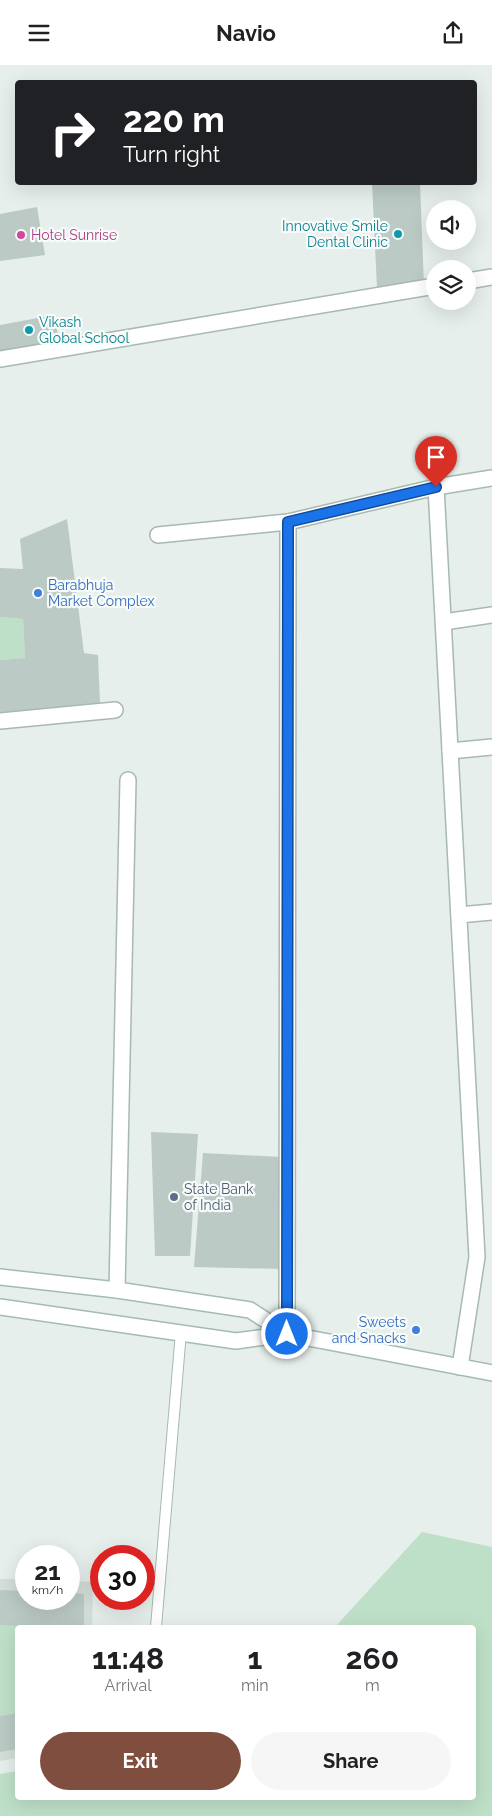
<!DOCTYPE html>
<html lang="en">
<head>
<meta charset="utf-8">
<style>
	:root { --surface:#fff; --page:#f6f6f6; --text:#202124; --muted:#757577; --accent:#7f4e3f }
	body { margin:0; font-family:Raleway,sans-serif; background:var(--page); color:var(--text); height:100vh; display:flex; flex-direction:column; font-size:19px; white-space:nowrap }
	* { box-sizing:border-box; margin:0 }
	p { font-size:16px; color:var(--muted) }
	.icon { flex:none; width:28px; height:28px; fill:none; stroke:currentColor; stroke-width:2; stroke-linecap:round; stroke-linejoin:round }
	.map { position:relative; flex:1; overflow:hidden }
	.sheet { position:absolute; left:15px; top:1560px; width:461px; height:175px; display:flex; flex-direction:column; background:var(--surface); border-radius:5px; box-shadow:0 5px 20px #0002 }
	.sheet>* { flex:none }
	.hud { position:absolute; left:15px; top:15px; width:462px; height:105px; border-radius:5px; box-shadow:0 5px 20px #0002; background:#202124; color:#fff; overflow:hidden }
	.tools { position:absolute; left:426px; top:135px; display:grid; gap:10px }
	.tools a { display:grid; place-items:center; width:50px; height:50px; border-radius:50%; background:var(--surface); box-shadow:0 5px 20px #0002; font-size:25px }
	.speed { position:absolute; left:15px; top:1480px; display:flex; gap:10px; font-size:25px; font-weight:700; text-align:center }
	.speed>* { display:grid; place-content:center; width:65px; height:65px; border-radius:50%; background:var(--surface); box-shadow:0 5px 20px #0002; line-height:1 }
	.speed small { font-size:12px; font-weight:400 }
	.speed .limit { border:8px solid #d22; background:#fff; color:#111 }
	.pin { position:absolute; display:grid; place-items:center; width:42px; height:42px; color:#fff; margin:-51px -21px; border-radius:50% 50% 50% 0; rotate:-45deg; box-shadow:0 0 5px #0007 }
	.pin .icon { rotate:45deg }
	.me { position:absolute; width:55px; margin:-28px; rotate:0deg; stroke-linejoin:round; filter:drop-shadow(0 0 4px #0008) }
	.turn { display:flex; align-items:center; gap:18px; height:105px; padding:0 25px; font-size:22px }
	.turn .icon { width:65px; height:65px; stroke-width:2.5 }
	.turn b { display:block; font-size:35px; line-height:42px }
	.eta { display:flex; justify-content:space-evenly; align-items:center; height:85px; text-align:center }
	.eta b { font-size:30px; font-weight:700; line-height:35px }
	.cta { display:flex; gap:10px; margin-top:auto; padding:10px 25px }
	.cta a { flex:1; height:58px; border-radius:30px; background:var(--accent); color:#fff; font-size:20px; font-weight:700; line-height:58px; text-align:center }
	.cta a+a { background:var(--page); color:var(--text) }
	header { display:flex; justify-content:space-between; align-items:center; height:65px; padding:0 25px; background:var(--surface); font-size:22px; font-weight:700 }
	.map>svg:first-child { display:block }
	.built { fill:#d4dfda }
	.green { fill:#bfe0c8 }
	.building { fill:#bbcac4 }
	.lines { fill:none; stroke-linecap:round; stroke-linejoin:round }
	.lane-casing { stroke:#a8b8b2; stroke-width:12 }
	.street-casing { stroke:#a8b8b2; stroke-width:18 }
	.secondary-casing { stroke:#a4bbb3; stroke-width:18 }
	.lane { stroke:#fff; stroke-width:10 }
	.street { stroke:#fff; stroke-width:15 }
	.secondary { stroke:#fff; stroke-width:15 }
	.route-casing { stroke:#114b97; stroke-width:12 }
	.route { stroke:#1a73e8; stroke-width:9 }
	.culture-dot { fill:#0f9aa8; stroke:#f7fbf9; stroke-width:2 }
	.hotel-dot { fill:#d1479c; stroke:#f7fbf9; stroke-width:2 }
	.shop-dot { fill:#3f7fe0; stroke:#f7fbf9; stroke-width:2 }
	.service-dot { fill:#5c6f8a; stroke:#f7fbf9; stroke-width:2 }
	.labels { text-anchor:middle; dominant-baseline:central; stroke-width:4.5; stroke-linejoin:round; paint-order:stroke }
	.culture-label { font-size:14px; fill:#0d838f; stroke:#f7fbf9; text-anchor:end }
	.hotel-label { font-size:14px; fill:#b23c85; stroke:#f7fbf9; text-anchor:start }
	.shop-label { font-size:14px; fill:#366cbe; stroke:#f7fbf9; text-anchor:start }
	.service-label { font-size:14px; fill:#4e5e75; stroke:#f7fbf9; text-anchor:start }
</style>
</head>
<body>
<header><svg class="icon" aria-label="menu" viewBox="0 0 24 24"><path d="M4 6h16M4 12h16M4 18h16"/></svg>Navio<svg class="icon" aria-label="share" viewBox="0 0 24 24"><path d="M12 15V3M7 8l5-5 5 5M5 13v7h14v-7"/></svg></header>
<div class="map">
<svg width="492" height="1751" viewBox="0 0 492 1751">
	<rect width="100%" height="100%" fill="#e6efeb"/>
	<polygon class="built" points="0,1514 26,1514 26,1534 69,1534 69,1516 93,1517 92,1562 18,1562 17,1693 0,1696"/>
	<g class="green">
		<polygon points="0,552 23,554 25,593 0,595"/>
		<polygon points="422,1467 492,1482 492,1751 0,1751 0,1709 17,1706 18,1732 474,1732 474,1562 335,1562"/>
		<polygon points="0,1560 34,1562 18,1562 17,1648 0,1651"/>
	</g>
	<g class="building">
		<polygon points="372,118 420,118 424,221 377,223"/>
		<polygon points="37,142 45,190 0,196 0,149"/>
		<polygon points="54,250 58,270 45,272 46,279 0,287 0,260"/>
		<polygon points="67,454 84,588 98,590 100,639 0,649 0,595 25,593 23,554 0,552 0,503 23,504 20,474"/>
		<polygon points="151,1067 198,1069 190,1191 155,1191"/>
		<polygon points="203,1088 282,1092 282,1204 194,1202"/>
		<polygon points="0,1525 26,1526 26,1534 69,1534 69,1528 84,1529 84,1562 34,1562 0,1560"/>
		<polygon points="18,1648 18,1684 0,1687 0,1651"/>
	</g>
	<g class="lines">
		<g class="lane-casing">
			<polyline id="lane" points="156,1562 181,1267"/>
		</g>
		<g class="street-casing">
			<g id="street">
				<polyline points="468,216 492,212"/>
				<polyline points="0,294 435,221"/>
				<polyline points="436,422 477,1192 460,1302"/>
				<polyline points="158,470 288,457"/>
				<polyline points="444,557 492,550"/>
				<polyline points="0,656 115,645"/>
				<polyline points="450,686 492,682"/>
				<polyline points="459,850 492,847"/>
				<polyline points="117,1225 128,715"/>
				<polyline points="287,1269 288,457 436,422 492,413"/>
			</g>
		</g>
		<g class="secondary-casing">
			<g id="secondary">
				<polyline points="0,1212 117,1225 250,1245 287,1269"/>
				<polyline points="0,1242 236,1276 287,1269 492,1308"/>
			</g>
		</g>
		<use href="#lane" class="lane"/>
		<use href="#street" class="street"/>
		<use href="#secondary" class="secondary"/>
	</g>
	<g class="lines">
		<g class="route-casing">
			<polyline id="route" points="287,1269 288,457 436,422"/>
		</g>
		<use href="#route" class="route"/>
	</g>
	<g class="culture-dot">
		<circle cx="398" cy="169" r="5"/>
		<circle cx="29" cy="265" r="5"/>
	</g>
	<circle class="hotel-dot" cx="21" cy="170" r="5"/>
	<g class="shop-dot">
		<circle cx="38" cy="528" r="5"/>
		<circle cx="416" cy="1265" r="5"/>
	</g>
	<circle class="service-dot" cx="174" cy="1132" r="5"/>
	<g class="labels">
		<g class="culture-label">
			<text x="388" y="161">Innovative Smile<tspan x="388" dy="16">Dental Clinic</tspan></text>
			<text x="39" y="257" text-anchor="start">Vikash<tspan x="39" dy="16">Global School</tspan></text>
		</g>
		<g class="hotel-label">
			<text x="31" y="170">Hotel Sunrise</text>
		</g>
		<g class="shop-label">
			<text x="48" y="520">Barabhuja<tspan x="48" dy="16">Market Complex</tspan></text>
			<text x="406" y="1257" text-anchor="end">Sweets<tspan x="406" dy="16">and Snacks</tspan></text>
		</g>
		<g class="service-label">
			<text x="184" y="1124">State Bank<tspan x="184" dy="16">of India</tspan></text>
		</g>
	</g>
</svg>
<div class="tools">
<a><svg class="icon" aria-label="sound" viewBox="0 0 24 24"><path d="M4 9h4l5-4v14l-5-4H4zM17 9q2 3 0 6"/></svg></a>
<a><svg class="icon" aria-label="layers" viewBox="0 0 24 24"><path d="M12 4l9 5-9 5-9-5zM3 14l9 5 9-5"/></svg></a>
</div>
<div class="speed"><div>21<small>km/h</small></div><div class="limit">30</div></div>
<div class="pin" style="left:436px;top:422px;background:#d93025"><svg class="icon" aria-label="arrive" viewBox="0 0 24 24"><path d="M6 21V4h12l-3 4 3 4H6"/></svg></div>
<svg class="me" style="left:287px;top:1269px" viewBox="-20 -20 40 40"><circle r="17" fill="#1a73e8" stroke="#fff" stroke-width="3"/><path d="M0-11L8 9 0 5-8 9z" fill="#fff"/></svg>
<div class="hud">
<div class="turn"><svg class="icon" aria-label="right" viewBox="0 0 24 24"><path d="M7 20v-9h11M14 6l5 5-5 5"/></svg><div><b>220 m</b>Turn right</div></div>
</div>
<section class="sheet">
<div class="eta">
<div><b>11:48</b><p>Arrival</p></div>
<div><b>1</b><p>min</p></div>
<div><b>260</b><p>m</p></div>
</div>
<div class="cta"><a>Exit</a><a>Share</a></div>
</section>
</div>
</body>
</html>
